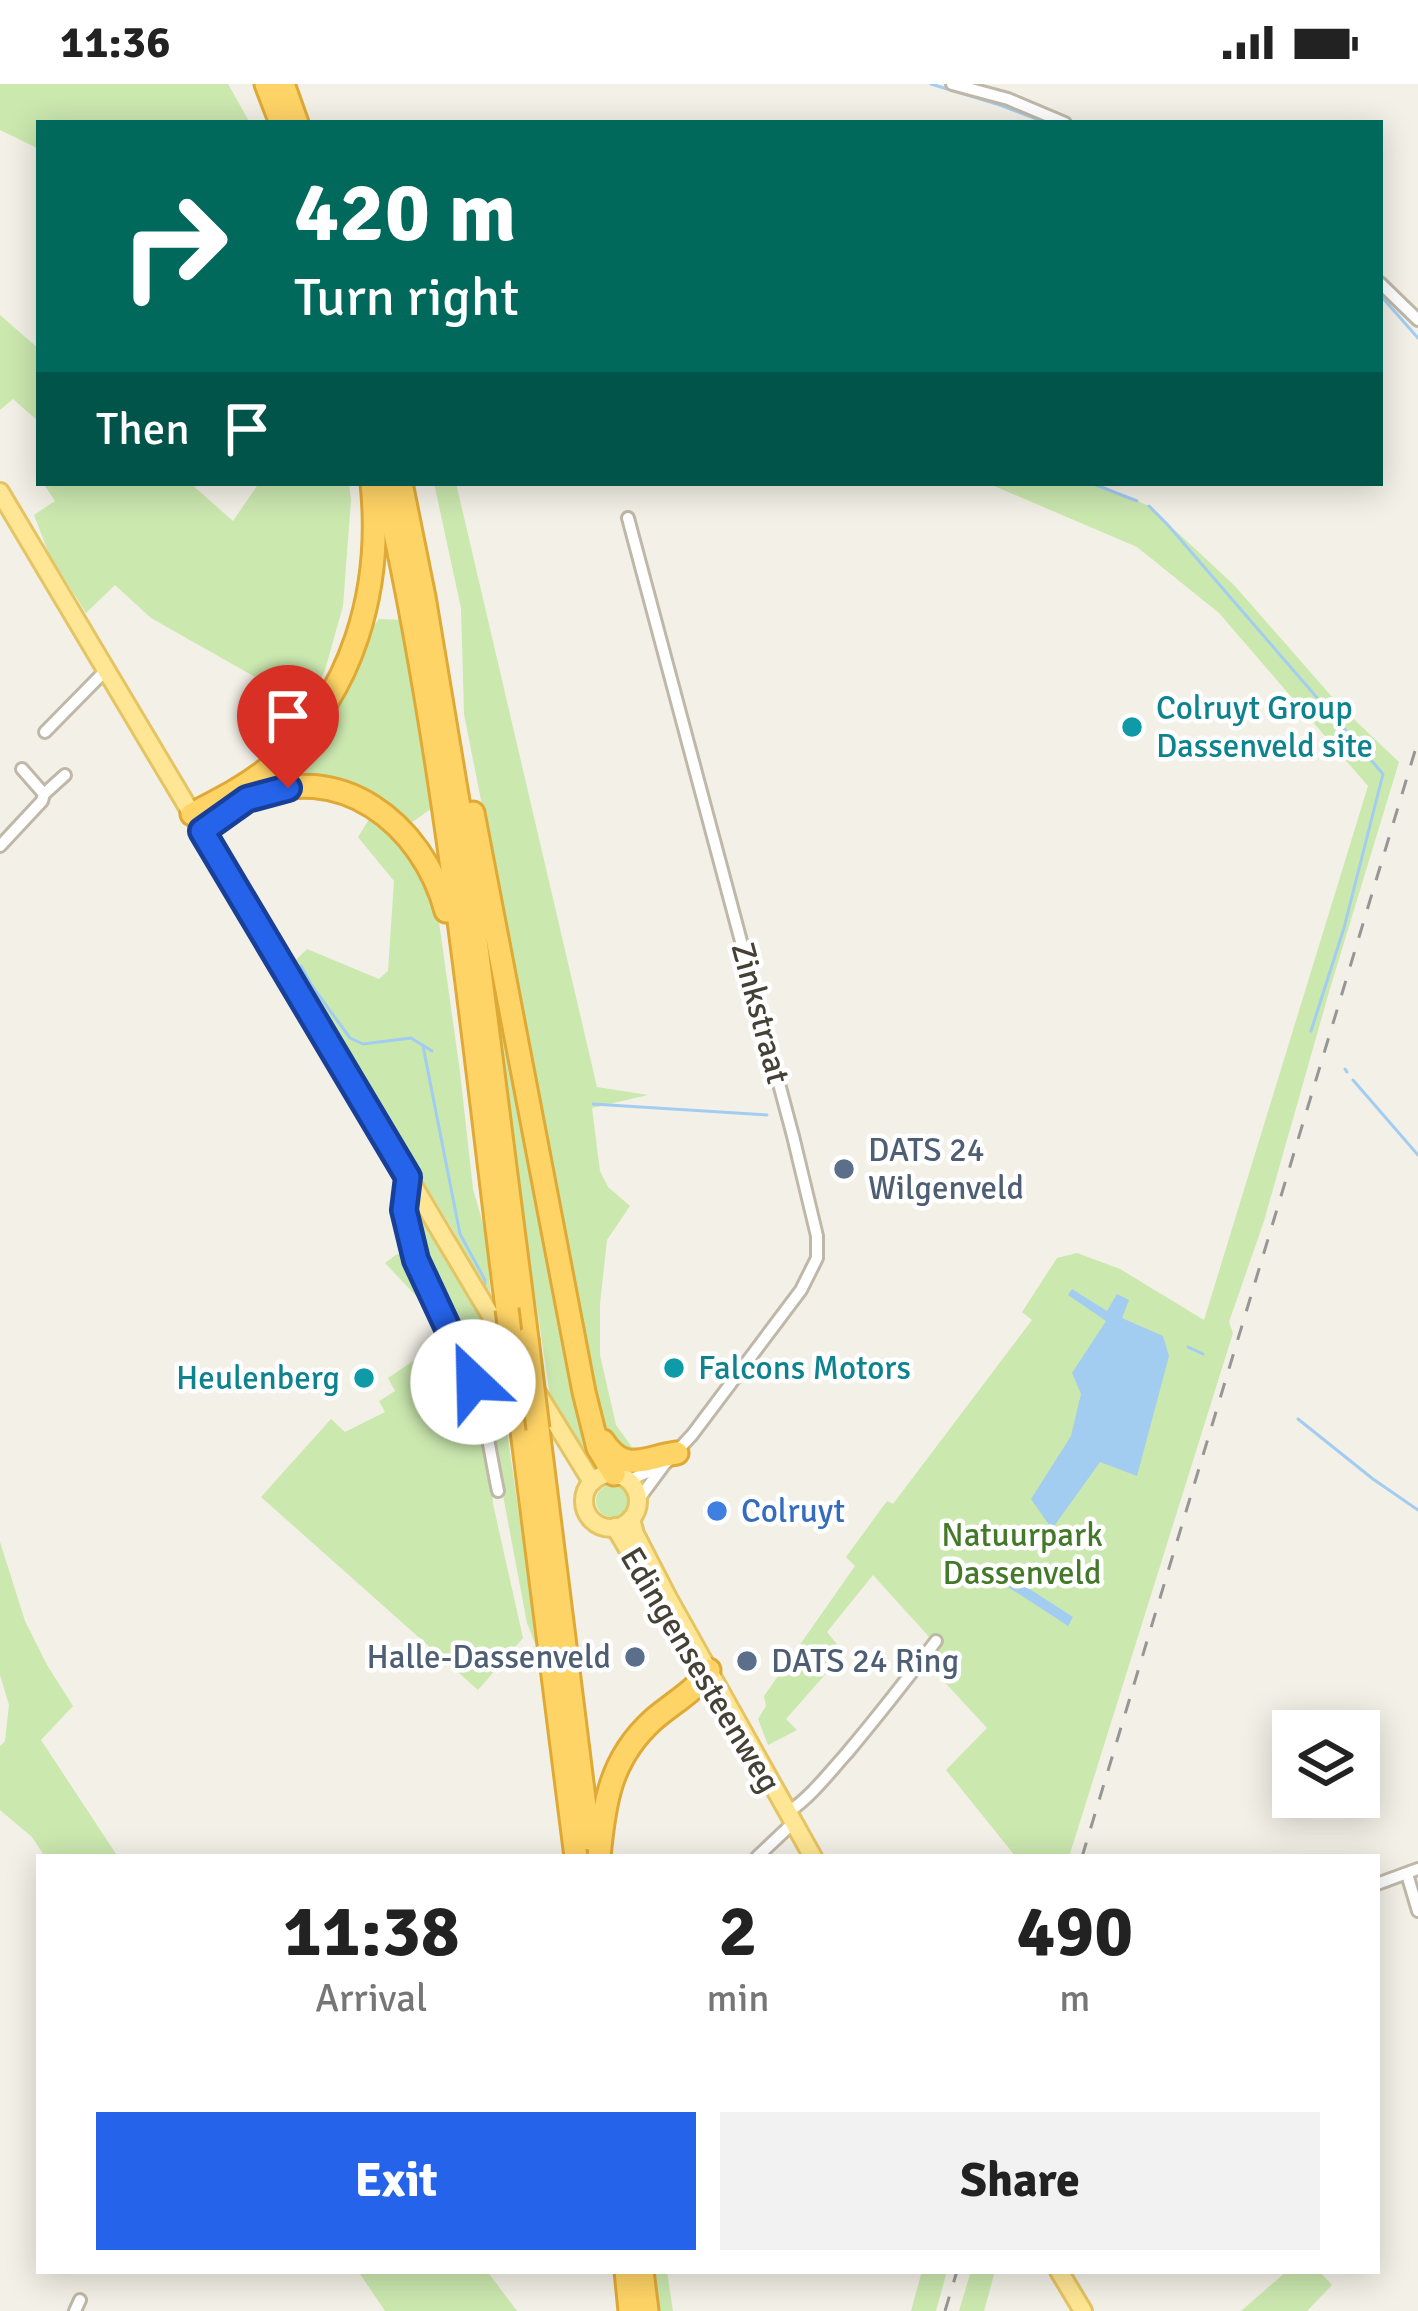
<!DOCTYPE html>
<html lang="en">
<head>
<meta charset="utf-8">
<style>
	:root { --surface:#fff; --page:#f2f2f2; --text:#222; --muted:#767676; --accent:#2563eb }
	body { margin:0; font-family:Signika,sans-serif; background:var(--page); color:var(--text); height:100vh; display:flex; flex-direction:column; font-size:45px; white-space:nowrap }
	* { box-sizing:border-box; margin:0 }
	p { font-size:39px; color:var(--muted) }
	.icon { flex:none; width:66px; height:66px; fill:none; stroke:currentColor; stroke-width:2; stroke-linecap:round; stroke-linejoin:round }
	.map { position:relative; flex:1; overflow:hidden }
	.details { position:absolute; left:36px; top:1770px; width:1344px; height:420px; display:flex; flex-direction:column; background:var(--surface); border-radius:0px; box-shadow:0 6px 30px #0003 }
	.details>* { flex:none }
	.top-card { position:absolute; left:36px; top:36px; width:1347px; height:366px; border-radius:0px; box-shadow:0 6px 30px #0003; background:#00695c; color:#fff; overflow:hidden }
	.tools { position:absolute; left:1272px; top:1626px; display:grid; gap:24px }
	.tools a { display:grid; place-items:center; width:108px; height:108px; border-radius:0px; background:var(--surface); box-shadow:0 6px 30px #0003; font-size:60px }
	.pin { position:absolute; display:grid; place-items:center; width:102px; height:102px; color:#fff; margin:-123px -51px; border-radius:50% 50% 50% 0; rotate:-45deg; box-shadow:0 0 12px #0007 }
	.pin .icon { rotate:45deg }
	.me { position:absolute; width:132px; margin:-66px; rotate:336deg; stroke-linejoin:round; filter:drop-shadow(0 0 9px #0008) }
	.turn { display:flex; align-items:center; gap:42px; height:252px; padding:0 60px; font-size:54px }
	.turn .icon { width:156px; height:156px; stroke-width:2.5 }
	.turn b { display:block; font-size:84px; line-height:102px }
	.then { display:flex; align-items:center; height:114px; padding:0 60px; background:#0003; gap:24px; font-size:45px }
	.eta { display:flex; justify-content:space-evenly; align-items:center; height:204px; text-align:center }
	.eta b { font-size:72px; font-weight:700; line-height:84px }
	.action { display:flex; gap:24px; margin-top:auto; padding:24px 60px }
	.action a { flex:1; height:138px; border-radius:0px; background:var(--accent); color:#fff; font-size:48px; font-weight:700; line-height:138px; text-align:center }
	.action a+a { background:var(--page); color:var(--text) }
	.status { display:flex; justify-content:space-between; align-items:center; height:84px; padding:0 60px; background:var(--surface); direction:ltr }
	.status svg { height:33px; fill:currentColor }
	.map>svg:first-child { display:block }
	.green { fill:#cbe8af }
	.water { fill:#a2cdf1 }
	.lines { fill:none; stroke-linecap:round; stroke-linejoin:round }
	.stream { stroke:#a2cdf1; stroke-width:3 }
	.street-casing { stroke:#bfb8a9; stroke-width:16 }
	.primary-casing { stroke:#e5c463; stroke-width:22 }
	.highway-casing { stroke:#dfa936; stroke-width:27 }
	.street { stroke:#fff; stroke-width:10 }
	.primary { stroke:#ffe694; stroke-width:16 }
	.highway { stroke:#ffd466; stroke-width:21 }
	.rail { stroke:#969696; stroke-width:3; stroke-dasharray:15 15; stroke-linecap:butt }
	.highway-bridge-casing { stroke:#dfa936; stroke-width:27; stroke-linecap:butt }
	.highway-bridge { stroke:#ffd466; stroke-width:21 }
	.route-casing { stroke:#184099; stroke-width:30 }
	.route { stroke:#2563eb; stroke-width:21 }
	.culture-dot { fill:#0f9aa8; stroke:#fff; stroke-width:4.5 }
	.service-dot { fill:#5c6f8a; stroke:#fff; stroke-width:4.5 }
	.shop-dot { fill:#3f7fe0; stroke:#fff; stroke-width:4.5 }
	.labels { text-anchor:middle; dominant-baseline:central; stroke-width:9; stroke-linejoin:round; paint-order:stroke }
	.culture-label { font-size:33px; fill:#0d838f; stroke:#fff; text-anchor:start }
	.street-label { font-size:33px; fill:#464136; stroke:#fff }
	.service-label { font-size:33px; fill:#4e5e75; stroke:#fff; text-anchor:start }
	.shop-label { font-size:33px; fill:#366cbe; stroke:#fff; text-anchor:start }
	.park-label { font-size:33px; fill:#437928; stroke:#fff }
</style>
</head>
<body>
<div class="status"><b>11:36</b><svg viewBox="0 0 49 12"><path d="M0 12V9h3v3zM5 12V6h3v6zM10 12V3h3v9zM15 12V0h3v12zM26 1h20v11H26zM47 4h2v5h-2z"/></svg></div>
<div class="map">
<svg width="1418" height="2227" viewBox="0 0 1418 2227">
	<rect width="100%" height="100%" fill="#f3f0e7"/>
	<g class="green">
		<polygon points="0,0 228,0 250,39 39,39 39,65 0,46"/>
		<polygon points="0,231 39,265 39,338 13,315 0,326"/>
		<polygon points="43,399 190,399 233,437 259,399 349,399 351,416 343,522 325,586 308,623 151,534 115,501 86,529 49,470 34,431 55,417"/>
		<polygon points="434,399 456,399 597,1003 648,1011 592,1024 600,1087 608,1103 630,1122 607,1156 600,1220 600,1271 616,1341 632,1363 638,1364 624,1371 601,1343 547,1089 534,985 464,630 461,524"/>
		<polygon points="987,399 1096,399 1149,422 1234,501 1340,622 1399,678 1329,908 1264,1137 1229,1238 1233,1249 1069,1773 1016,1773 946,1686 987,1644 925,1577 931,1555 873,1491 827,1548 844,1569 786,1635 797,1646 768,1661 758,1635 766,1622 764,1612 855,1482 846,1473 887,1417 893,1420 1032,1236 1022,1228 1057,1174 1077,1169 1120,1185 1204,1236 1368,702 1219,529 1137,463"/>
		<polygon points="379,535 404,536 432,724 411,739 353,703 288,696 284,686 349,605 370,554 371,545"/>
		<polygon points="374,734 392,746 419,784 438,831 460,988 473,1105 486,1150 491,1217 453,1146 291,881 307,865 379,895 388,887 394,797 358,753 368,737"/>
		<polygon points="472,784 601,1381 592,1378 550,1312"/>
		<polygon points="414,1120 494,1258 539,1570 527,1539 488,1332 493,1420 523,1554 478,1606 261,1413 331,1335 345,1348 385,1328 379,1317 395,1307 388,1294 441,1258 434,1231 385,1179 397,1170 408,1172 427,1211 409,1123"/>
		<circle cx="612" cy="1417" r="16"/>
		<polygon points="0,1458 25,1537 47,1581 73,1622 41,1656 118,1773 45,1773 32,1753 0,1726 0,1662 5,1657 9,1621 0,1591"/>
		<polygon points="358,2187 487,2187 517,2227 385,2227"/>
		<polygon points="652,2187 667,2187 673,2227 657,2227"/>
		<polygon points="922,2187 947,2187 936,2227 911,2227"/>
		<polygon points="971,2187 995,2187 984,2227 959,2227"/>
		<polygon points="1287,2187 1319,2187 1332,2201 1307,2227 1241,2227"/>
	</g>
	<g class="water">
		<polygon points="1072,1205 1107,1227 1117,1210 1129,1216 1122,1234 1163,1252 1169,1272 1137,1392 1100,1378 1052,1445 1031,1415 1071,1352 1081,1310 1072,1289 1106,1237 1068,1211"/>
		<polygon points="1003,1488 1073,1533 1068,1542 999,1497"/>
	</g>
	<g class="lines">
		<g class="stream">
			<polyline points="931,0 1000,21 1047,39"/>
			<polyline points="1380,211 1418,254"/>
			<polyline points="1091,399 1137,417"/>
			<polyline points="1149,422 1167,440 1383,690 1344,844 1311,947"/>
			<polyline points="301,882 312,902 350,954 363,960 411,954 432,967"/>
			<polyline points="423,962 460,1150 485,1196 484,1204"/>
			<polyline points="1345,985 1347,988"/>
			<polyline points="1353,996 1418,1071"/>
			<polyline points="593,1020 767,1031"/>
			<polyline points="1188,1263 1203,1270"/>
			<polyline points="481,1293 489,1257 482,1243 482,1231"/>
			<polyline points="1298,1335 1373,1395 1418,1426"/>
		</g>
		<g class="street-casing">
			<g id="street">
				<polyline points="952,0 1008,15 1065,39"/>
				<polyline points="1380,199 1418,236"/>
				<polyline points="628,434 793,1052 817,1152 817,1174 801,1206 692,1351 664,1381 638,1416"/>
				<polyline points="45,648 106,586"/>
				<polyline points="44,710 65,691"/>
				<polyline points="0,762 42,717 44,710 22,685"/>
				<path d="M408,1093C389,1155 450,1239 472,1296C486,1331 490,1370 498,1407"/>
				<polyline points="629,1396 660,1383"/>
				<path d="M787,1729C811,1713 828,1690 847,1669C878,1632 907,1595 936,1557"/>
				<polyline points="757,1773 793,1739"/>
				<polyline points="1407,1790 1418,1827"/>
				<polyline points="1377,1800 1418,1785"/>
				<polyline points="75,2227 80,2216"/>
			</g>
		</g>
		<g class="primary-casing">
			<g id="primary">
				<polyline points="0,408 510,1264"/>
				<polyline points="536,1307 592,1398"/>
				<circle cx="611" cy="1417" r="27"/>
				<polyline points="631,1435 635,1450 668,1514 813,1773"/>
				<polyline points="615,1443 654,1510"/>
				<polyline points="1059,2187 1083,2227"/>
			</g>
		</g>
		<g class="highway-casing">
			<g id="highway">
				<polyline points="266,0 281,39"/>
				<polyline points="283,0 297,39"/>
				<path d="M384,399C446,670 472,950 507,1225"/>
				<polyline points="401,399 424,513 459,723 527,1255"/>
				<polyline points="473,729 584,1308 598,1364 614,1390"/>
				<path d="M192,730C219,716 247,702 271,682C354,612 383,504 372,399"/>
				<path d="M202,747C217,736 231,723 248,715C339,673 423,740 446,827"/>
				<polyline points="518,1315 576,1773"/>
				<polyline points="538,1345 589,1755"/>
				<path d="M603,1357C625,1391 645,1373 677,1369"/>
				<path d="M599,1773C604,1719 610,1675 653,1636C671,1620 696,1607 709,1586"/>
				<polyline points="626,2187 630,2227"/>
				<polyline points="642,2187 647,2227"/>
			</g>
		</g>
		<use href="#street" class="street"/>
		<use href="#primary" class="primary"/>
		<use href="#highway" class="highway"/>
		<g class="rail">
			<polyline points="1082,1773 1418,657"/>
			<polyline points="945,2227 957,2187"/>
		</g>
		<g class="highway-bridge-casing">
			<g id="highway-bridge">
				<polyline points="507,1225 518,1315"/>
				<polyline points="527,1255 538,1345"/>
			</g>
		</g>
		<use href="#highway-bridge" class="highway-bridge"/>
	</g>
	<g class="lines">
		<g class="route-casing">
			<polyline id="route" points="288,704 247,715 202,747 408,1093 404,1126 416,1176 473,1298"/>
		</g>
		<use href="#route" class="route"/>
	</g>
	<g class="culture-dot">
		<circle cx="1132" cy="643" r="12"/>
		<circle cx="674" cy="1284" r="12"/>
		<circle cx="364" cy="1294" r="12"/>
	</g>
	<g class="service-dot">
		<circle cx="844" cy="1085" r="12"/>
		<circle cx="635" cy="1573" r="12"/>
		<circle cx="747" cy="1577" r="12"/>
	</g>
	<circle class="shop-dot" cx="717" cy="1427" r="12"/>
	<g class="labels">
		<g class="culture-label">
			<text x="1156" y="624">Colruyt Group<tspan x="1156" dy="38">Dassenveld site</tspan></text>
			<text x="698" y="1284">Falcons Motors</text>
			<text x="340" y="1294" text-anchor="end">Heulenberg</text>
		</g>
		<g class="street-label">
			<text transform="translate(760 929) rotate(75)">Zinkstraat</text>
			<text transform="translate(700 1586) rotate(59)">Edingensesteenweg</text>
		</g>
		<g class="service-label">
			<text x="868" y="1066">DATS 24<tspan x="868" dy="38">Wilgenveld</tspan></text>
			<text x="611" y="1573" text-anchor="end">Halle-Dassenveld</text>
			<text x="771" y="1577">DATS 24 Ring</text>
		</g>
		<g class="shop-label">
			<text x="741" y="1427">Colruyt</text>
		</g>
		<g class="park-label">
			<text x="1022" y="1451">Natuurpark<tspan x="1022" dy="38">Dassenveld</tspan></text>
		</g>
	</g>
</svg>
<div class="tools">
<a><svg class="icon" aria-label="layers" viewBox="0 0 24 24"><path d="M12 4l9 5-9 5-9-5zM3 14l9 5 9-5"/></svg></a>
</div>
<div class="pin" style="left:288px;top:704px;background:#d93025"><svg class="icon" aria-label="arrive" viewBox="0 0 24 24"><path d="M6 21V4h12l-3 4 3 4H6"/></svg></div>
<svg class="me" style="left:473px;top:1298px" viewBox="-20 -20 40 40"><circle r="19" fill="#fff"/><path d="M0-13L10 11 0 6-10 11z" fill="#2563eb"/></svg>
<div class="top-card">
<div class="turn"><svg class="icon" aria-label="right" viewBox="0 0 24 24"><path d="M7 20v-9h11M14 6l5 5-5 5"/></svg><div><b>420 m</b>Turn right</div></div>
<div class="then">Then<svg class="icon" aria-label="arrive" viewBox="0 0 24 24"><path d="M6 21V4h12l-3 4 3 4H6"/></svg></div>
</div>
<section class="details">
<div class="eta">
<div><b>11:38</b><p>Arrival</p></div>
<div><b>2</b><p>min</p></div>
<div><b>490</b><p>m</p></div>
</div>
<div class="action"><a>Exit</a><a>Share</a></div>
</section>
</div>
</body>
</html>
